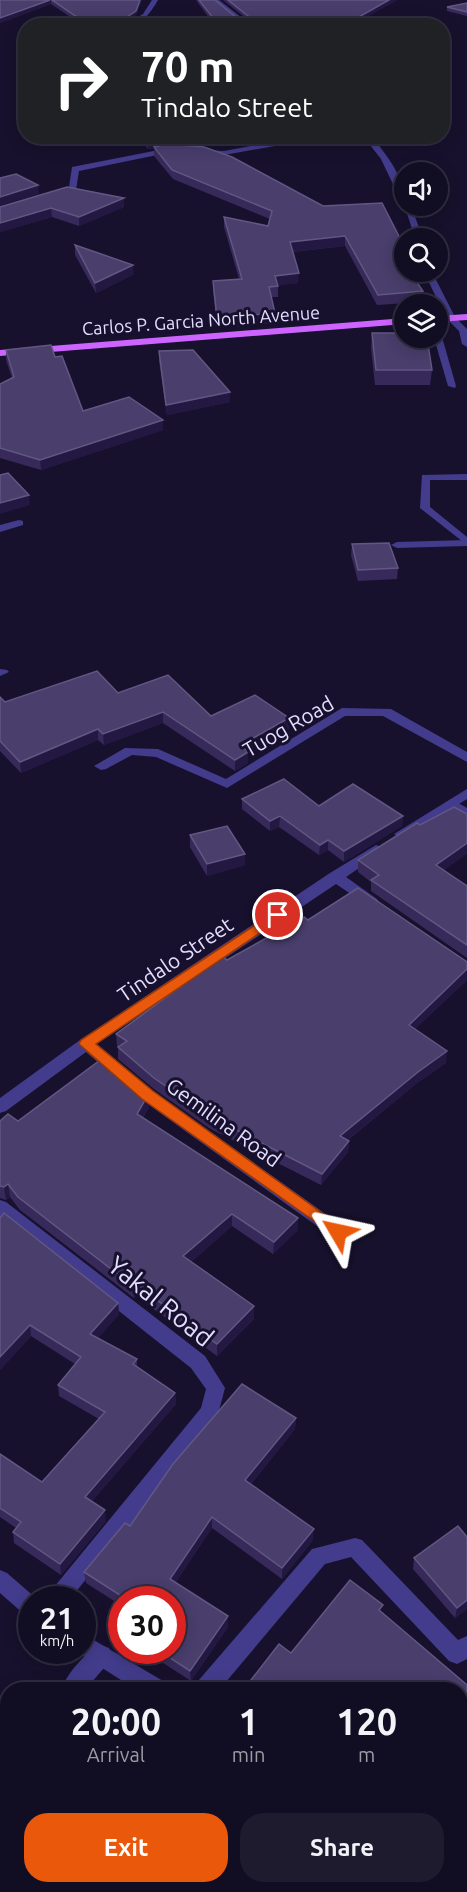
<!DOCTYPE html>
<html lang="en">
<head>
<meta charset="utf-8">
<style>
	:root { --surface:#110d22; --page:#1e1b2f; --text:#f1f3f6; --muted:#9c9ca5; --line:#302d40; --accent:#ea580c }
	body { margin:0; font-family:Ubuntu,sans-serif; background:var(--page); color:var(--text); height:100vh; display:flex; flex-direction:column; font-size:22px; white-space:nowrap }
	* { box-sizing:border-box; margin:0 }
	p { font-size:20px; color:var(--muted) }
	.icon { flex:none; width:33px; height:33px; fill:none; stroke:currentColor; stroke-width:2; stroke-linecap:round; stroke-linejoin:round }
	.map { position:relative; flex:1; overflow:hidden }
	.sheet { position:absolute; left:0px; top:1682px; width:468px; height:212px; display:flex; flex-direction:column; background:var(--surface); border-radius:24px 24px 0 0; box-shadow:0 3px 15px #0003,0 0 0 2px var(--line) }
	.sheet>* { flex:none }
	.hud { position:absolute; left:18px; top:18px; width:432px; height:126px; border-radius:24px; box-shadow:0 3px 15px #0003,0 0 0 2px var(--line); background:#202124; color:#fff; overflow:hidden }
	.buttons { position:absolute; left:394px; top:162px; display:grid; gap:12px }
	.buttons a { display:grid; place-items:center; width:54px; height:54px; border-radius:50%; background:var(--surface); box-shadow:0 3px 15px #0003,0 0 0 2px var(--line); font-size:30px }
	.speed { position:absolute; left:18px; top:1586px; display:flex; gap:12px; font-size:30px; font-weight:700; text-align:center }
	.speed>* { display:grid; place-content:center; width:78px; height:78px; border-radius:50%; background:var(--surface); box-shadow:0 3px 15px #0003,0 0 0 2px var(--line); line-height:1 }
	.speed small { font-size:15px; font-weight:400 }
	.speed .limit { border:9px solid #d22; background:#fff; color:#111 }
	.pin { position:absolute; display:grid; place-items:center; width:51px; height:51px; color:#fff; margin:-26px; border:3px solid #fff; border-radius:50%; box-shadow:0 2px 6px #0007 }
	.me { position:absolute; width:66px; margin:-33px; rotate:306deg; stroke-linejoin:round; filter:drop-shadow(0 0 4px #0008) }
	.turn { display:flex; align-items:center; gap:21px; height:126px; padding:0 24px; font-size:27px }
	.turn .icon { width:78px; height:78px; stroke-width:2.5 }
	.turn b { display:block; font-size:42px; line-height:51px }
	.eta { display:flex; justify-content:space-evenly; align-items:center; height:102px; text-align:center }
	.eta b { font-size:36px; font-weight:600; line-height:42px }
	.primary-button { display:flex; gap:12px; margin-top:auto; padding:12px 24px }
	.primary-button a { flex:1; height:69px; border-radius:24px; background:var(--accent); color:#fff; font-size:24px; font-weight:600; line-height:69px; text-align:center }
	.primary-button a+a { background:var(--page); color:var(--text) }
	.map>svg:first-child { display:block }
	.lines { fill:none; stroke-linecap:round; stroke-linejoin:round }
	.service { fill:#433c8c; fill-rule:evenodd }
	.minor { fill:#433c8c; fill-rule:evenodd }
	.tertiary { fill:#433c8c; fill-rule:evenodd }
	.primary { fill:#ce64ff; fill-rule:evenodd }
	.wall { fill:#372a5a }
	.shaded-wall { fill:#221841 }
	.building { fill:#493e6c; stroke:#625783; stroke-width:1.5 }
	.route { fill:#ea580c; stroke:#983908; stroke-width:1.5 }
	.labels { text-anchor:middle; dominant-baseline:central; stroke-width:6; stroke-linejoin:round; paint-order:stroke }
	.far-street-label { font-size:18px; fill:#e3ddff; stroke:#17112d }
	.street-label { font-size:21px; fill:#e3ddff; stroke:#17112d }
	.near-street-label { font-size:26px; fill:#e3ddff; stroke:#17112d }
</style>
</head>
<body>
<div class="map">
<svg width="467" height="1892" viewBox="0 0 467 1892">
	<rect width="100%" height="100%" fill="#17112d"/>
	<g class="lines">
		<g class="service">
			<polygon points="438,334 442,337 456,386 455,388 448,386 434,338 438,338"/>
			<polygon points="467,474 467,480 430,480 430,507 467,537 467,545 420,508 422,475"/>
			<polygon points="0,669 7,670 9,672 0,676"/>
			<polygon points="451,799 467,808 467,817 447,806 445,803"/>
		</g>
		<g class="minor">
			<path d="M152,0H158C150,14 141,26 123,26L143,14Z"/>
			<polygon points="212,0 219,0 252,26 244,26"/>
			<polygon points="303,136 331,136 224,155 200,152 204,150 224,151"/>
			<path d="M363,136H371C387,155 405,178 405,203L401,201L381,159Z"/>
			<polygon points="174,147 177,147 177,151 79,171 76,190 53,196 49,194 69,187 72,167"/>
			<polygon points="404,204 411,206 423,238 415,238"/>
			<polygon points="424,272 432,272 455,317 467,329 467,347 462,344 459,331 446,318"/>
			<polygon points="19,520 23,521 23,525 0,532 0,525"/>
			<polygon points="467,540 467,546 397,548 391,545 397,542"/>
			<polygon points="342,708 391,709 467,752 467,762 383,716 345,716 227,788 156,757 132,755 106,769 101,770 94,766 125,748 158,749 226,779"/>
			<polygon points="467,789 467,799 406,837 401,838 394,834"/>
			<polygon points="376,845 381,847 383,850 381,853 346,877 377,899 379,902 377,905 367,905 336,884 97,1044 153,1091 344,1227 347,1232 344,1237 338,1239 332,1237 141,1099 86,1052 6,1111 0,1113 0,1098 80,1040 330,873"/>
			<polygon points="0,1200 6,1202 205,1356 225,1388 217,1418 70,1599 47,1599 50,1592 201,1408 206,1389 191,1368 0,1217"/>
			<polygon points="355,1538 362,1540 458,1640 467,1636 467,1659 457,1664 449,1661 351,1557 325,1564 220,1689 195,1689 198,1681 312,1549"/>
			<path d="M101,1645L109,1648L112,1655L109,1662L86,1689H61C67,1674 86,1651 101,1645Z"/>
			<polygon points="8,1752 8,1780 0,1783 0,1755"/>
			<polygon points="236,1886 260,1886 261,1892 237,1892"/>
		</g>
		<g class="tertiary">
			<polygon points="0,1570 7,1573 37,1599 32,1599 32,1618 25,1615 0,1593"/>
			<polygon points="82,1633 163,1681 166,1689 135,1689 74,1650 82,1650"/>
			<polygon points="460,1866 467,1868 467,1892 452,1886 460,1886"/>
		</g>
		<g class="primary">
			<polygon points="467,314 467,320 438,322 438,316"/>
			<polygon points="405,318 405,324 0,356 0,350"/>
		</g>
	</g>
	<g class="wall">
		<polygon points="0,0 142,0 136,15 124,24 132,26 84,26 51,4 0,23"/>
		<polygon points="196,0 215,0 243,23 252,23 223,0 397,0 354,24 374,26 215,26"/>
		<polygon points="467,3 467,16 447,11 447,7"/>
		<polygon points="138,136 199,136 200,146 323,206 405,248 404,259 403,259 423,291 422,302 377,305 345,246 293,252 298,283 278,285 278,297 271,297 275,323 217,328 213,291 213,281 239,279 224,227 224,217 268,226 270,219 173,179 154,156 154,148 148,149"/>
		<polygon points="124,198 124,207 79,226 52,217 0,232 0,207"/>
		<polygon points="75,245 134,274 96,293 75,255"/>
		<polygon points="372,333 432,370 430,385 375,385 371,348"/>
		<polygon points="6,350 55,357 83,411 163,420 163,430 41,470 0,458 0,384 12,378 6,360"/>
		<polygon points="159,351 230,402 167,415 159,361"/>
		<polygon points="352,544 398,568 397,579 358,581 351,555"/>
		<polygon points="118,693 211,716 289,718 289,729 248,752 248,763 235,771 163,723 104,745 98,740 21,773 0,751 0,697 5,702"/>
		<polygon points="242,799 319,806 403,816 402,826 344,862 328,850 319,855 279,827 270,831 242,809"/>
		<polygon points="190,835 245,865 207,876 190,847"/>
		<polygon points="358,860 444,870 467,886 467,958 371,891 371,882 358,872"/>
		<polygon points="308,920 467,980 415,1029 446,1063 417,1083 348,1140 349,1141 348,1152 321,1185 209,1128 154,1089 118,1059 118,1047 119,1047 117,1046 116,1034 227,960"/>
		<polygon points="149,1107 143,1118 298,1218 298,1230 273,1254 232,1226 191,1262 254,1306 254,1319 217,1356 136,1296 134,1298 20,1210 10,1197 6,1200 0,1198 0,1121 18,1121"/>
		<polygon points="0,1218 118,1303 119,1314 98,1338 137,1359 137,1366 175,1393 176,1404 92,1501 106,1521 61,1575 14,1543 13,1532 16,1528 0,1517 0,1454 42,1482 99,1419 59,1396 58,1385 75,1364 31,1336 0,1370"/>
		<polygon points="296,1418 295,1429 251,1484 313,1540 282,1579 212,1528 175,1583 228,1616 228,1627 191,1681 143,1650 172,1650 172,1599 122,1599 122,1606 86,1583 84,1572 130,1526"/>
		<polygon points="414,1558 467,1609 455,1618 413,1569"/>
		<polygon points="382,1613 467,1685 467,1843 460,1837 460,1689 291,1653"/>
		<polygon points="131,1886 177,1886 170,1892 136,1892"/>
	</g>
	<g class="shaded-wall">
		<polygon points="51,0 51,4 0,23 0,18"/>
		<polygon points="140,0 142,0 136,15 121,26 121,21"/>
		<polygon points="389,0 397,0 351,26 343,26"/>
		<polygon points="167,138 167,145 148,149 148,141"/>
		<polygon points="38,185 39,194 0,206 0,197"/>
		<polygon points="124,198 124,207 79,226 79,217"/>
		<polygon points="51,208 52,217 0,232 0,223"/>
		<polygon points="345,236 345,246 290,252 290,242"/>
		<polygon points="133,265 134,274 96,293 95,283"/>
		<polygon points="299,273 298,283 274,286 275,276"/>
		<polygon points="275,313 275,323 217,328 217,318"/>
		<polygon points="230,392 230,402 167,415 166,405"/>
		<polygon points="163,420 163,430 41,470 40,460"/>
		<polygon points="29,495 30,505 0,514 0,503"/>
		<polygon points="163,712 163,723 104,745 103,734"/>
		<polygon points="289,718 289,729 248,752 248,763 235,771 235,760 241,745"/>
		<polygon points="98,729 98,740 21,773 20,762"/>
		<polygon points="280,816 279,827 270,831 270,821"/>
		<polygon points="403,816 402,826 344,862 344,851"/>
		<polygon points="328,840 328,850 319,855 320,845"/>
		<polygon points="467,843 467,854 435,877 436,865"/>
		<polygon points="245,854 245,865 207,876 207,864"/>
		<polygon points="467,969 467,980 408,1036 409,1025"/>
		<polygon points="447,1051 446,1063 417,1083 339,1147 340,1136 418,1072"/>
		<polygon points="148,1095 149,1107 138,1126 137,1114"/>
		<polygon points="349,1141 348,1152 321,1185 322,1174"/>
		<polygon points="8,1184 10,1197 6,1200 4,1187"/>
		<polygon points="232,1214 232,1226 184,1268 183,1256"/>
		<polygon points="298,1218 298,1230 273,1254 274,1242"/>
		<polygon points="135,1284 136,1296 134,1298 133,1286"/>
		<polygon points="118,1303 119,1314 92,1345 90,1334"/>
		<polygon points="254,1306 254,1319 217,1356 217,1344"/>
		<polygon points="30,1325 31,1336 0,1370 0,1357"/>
		<polygon points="175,1393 176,1404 86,1508 85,1497"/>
		<polygon points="296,1418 295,1429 245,1491 245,1480"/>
		<polygon points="105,1510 106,1521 61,1575 60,1564"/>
		<polygon points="212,1517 212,1528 170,1590 170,1579"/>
		<polygon points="314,1529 313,1540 282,1579 282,1568"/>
		<polygon points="467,1600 467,1609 455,1618 457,1608"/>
		<polygon points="228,1616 228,1627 191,1681 190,1671"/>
		<polygon points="44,1886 55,1886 50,1892 39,1892"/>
		<polygon points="167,1886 177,1886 170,1892 161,1892"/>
	</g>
	<g class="building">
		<polygon points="0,0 50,0 0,18"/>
		<polygon points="52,0 140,0 136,11 121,21 123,24 132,23 131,26 90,26"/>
		<polygon points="199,0 215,0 243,23 254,23 253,20 228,0 389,0 343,26 223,26 217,23"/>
		<polygon points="467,3 467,12 447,7"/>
		<polygon points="366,22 374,26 345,26"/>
		<polygon points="144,136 199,136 199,140 167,138 148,141"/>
		<polygon points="167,144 204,147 232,157 323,206 382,203 405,248 396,249 405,263 405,272 410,272 423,291 378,295 345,236 290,242 299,273 275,276 278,286 269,287 275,313 217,318 213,281 242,279 224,217 268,226 272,211 172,170 154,147"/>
		<polygon points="16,174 38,185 0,197 0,178"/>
		<polygon points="67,187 124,198 79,217 51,208 0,223 0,207"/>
		<polygon points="75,245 133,265 95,283"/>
		<polygon points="372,333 405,333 405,338 427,338 432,370 376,370"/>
		<polygon points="51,345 55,357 62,356 83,411 129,397 163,420 40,460 0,448 0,384 14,377 6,350"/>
		<polygon points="193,350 230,392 166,405 159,351"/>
		<polygon points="8,473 29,495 0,503 0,475"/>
		<polygon points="389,543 398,568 358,570 352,544"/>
		<polygon points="97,671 118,693 168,675 211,716 255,695 289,718 241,745 248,752 235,760 163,712 103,734 98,729 20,762 0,741 0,697 5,702"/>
		<polygon points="284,779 319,806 353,784 403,816 344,851 328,840 320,845 280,816 270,821 242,799"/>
		<polygon points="454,807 467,814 467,843 436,865 467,886 467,945 371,880 379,875 358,860 417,823 420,825"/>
		<polygon points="227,826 245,854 207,864 190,835"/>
		<polygon points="358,888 467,962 467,969 409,1025 447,1051 418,1072 340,1136 349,1141 322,1174 209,1116 154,1078 118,1047 127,1041 116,1034 222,956 227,960 304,917 308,920"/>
		<polygon points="103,1058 148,1095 137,1114 298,1218 274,1242 232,1214 183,1256 254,1306 217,1344 135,1284 133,1286 18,1197 8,1184 4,1187 0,1186 0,1121 8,1114 18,1121"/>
		<polygon points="4,1213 118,1303 90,1334 137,1359 133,1364 175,1393 85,1497 105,1510 60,1564 13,1532 21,1522 0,1508 0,1454 42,1482 105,1412 58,1385 81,1357 30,1325 0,1357 0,1218"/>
		<polygon points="242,1384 296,1418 245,1480 314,1529 282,1568 212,1517 170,1579 228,1616 190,1671 158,1650 172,1650 172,1599 126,1599 84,1572 125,1523 130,1526 173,1464"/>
		<polygon points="458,1526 467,1537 467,1600 457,1608 414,1558"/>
		<polygon points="350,1580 383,1605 379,1610 467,1685 467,1834 460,1829 460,1689 244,1689 279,1644 291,1653"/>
		<polygon points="0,1826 8,1832 8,1886 44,1886 39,1892 0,1892"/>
		<polygon points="138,1886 167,1886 161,1892 144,1892"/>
		<polygon points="321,1886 346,1886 353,1892 316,1892"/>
	</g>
	<polygon class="route" points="278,910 284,915 282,918 96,1044 153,1091 343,1228 346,1232 343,1237 338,1238 142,1099 79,1044 81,1040"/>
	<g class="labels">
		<g class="far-street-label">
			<text transform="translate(201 320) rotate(-4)">Carlos P. Garcia North Avenue</text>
		</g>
		<g class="street-label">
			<text transform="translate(288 726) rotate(-30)">Tuog Road</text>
			<text transform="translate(175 959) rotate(-34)">Tindalo Street</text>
			<text transform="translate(224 1122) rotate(36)">Gemilina Road</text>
		</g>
		<g class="near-street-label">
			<text transform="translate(161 1301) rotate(39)">Yakal Road</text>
		</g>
	</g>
</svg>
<div class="buttons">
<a><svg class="icon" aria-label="sound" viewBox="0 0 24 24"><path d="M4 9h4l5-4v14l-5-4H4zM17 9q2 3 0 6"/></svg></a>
<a><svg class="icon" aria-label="search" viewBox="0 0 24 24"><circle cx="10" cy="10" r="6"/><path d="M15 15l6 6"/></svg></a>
<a><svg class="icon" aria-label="layers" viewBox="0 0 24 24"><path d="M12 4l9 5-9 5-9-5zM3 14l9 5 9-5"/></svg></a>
</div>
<div class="speed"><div>21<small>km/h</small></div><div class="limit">30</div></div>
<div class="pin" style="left:278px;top:915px;background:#d93025"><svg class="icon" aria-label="arrive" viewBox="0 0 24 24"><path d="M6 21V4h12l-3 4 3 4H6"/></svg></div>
<svg class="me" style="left:338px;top:1232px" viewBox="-20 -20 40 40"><path d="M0-17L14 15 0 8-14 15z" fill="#ea580c" stroke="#fff" stroke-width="4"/></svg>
<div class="hud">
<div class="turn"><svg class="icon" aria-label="right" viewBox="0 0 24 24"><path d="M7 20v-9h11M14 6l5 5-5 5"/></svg><div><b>70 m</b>Tindalo Street</div></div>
</div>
<section class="sheet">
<div class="eta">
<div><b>20:00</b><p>Arrival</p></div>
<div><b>1</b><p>min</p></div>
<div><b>120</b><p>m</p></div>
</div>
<div class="primary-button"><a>Exit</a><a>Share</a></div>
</section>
</div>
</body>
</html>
